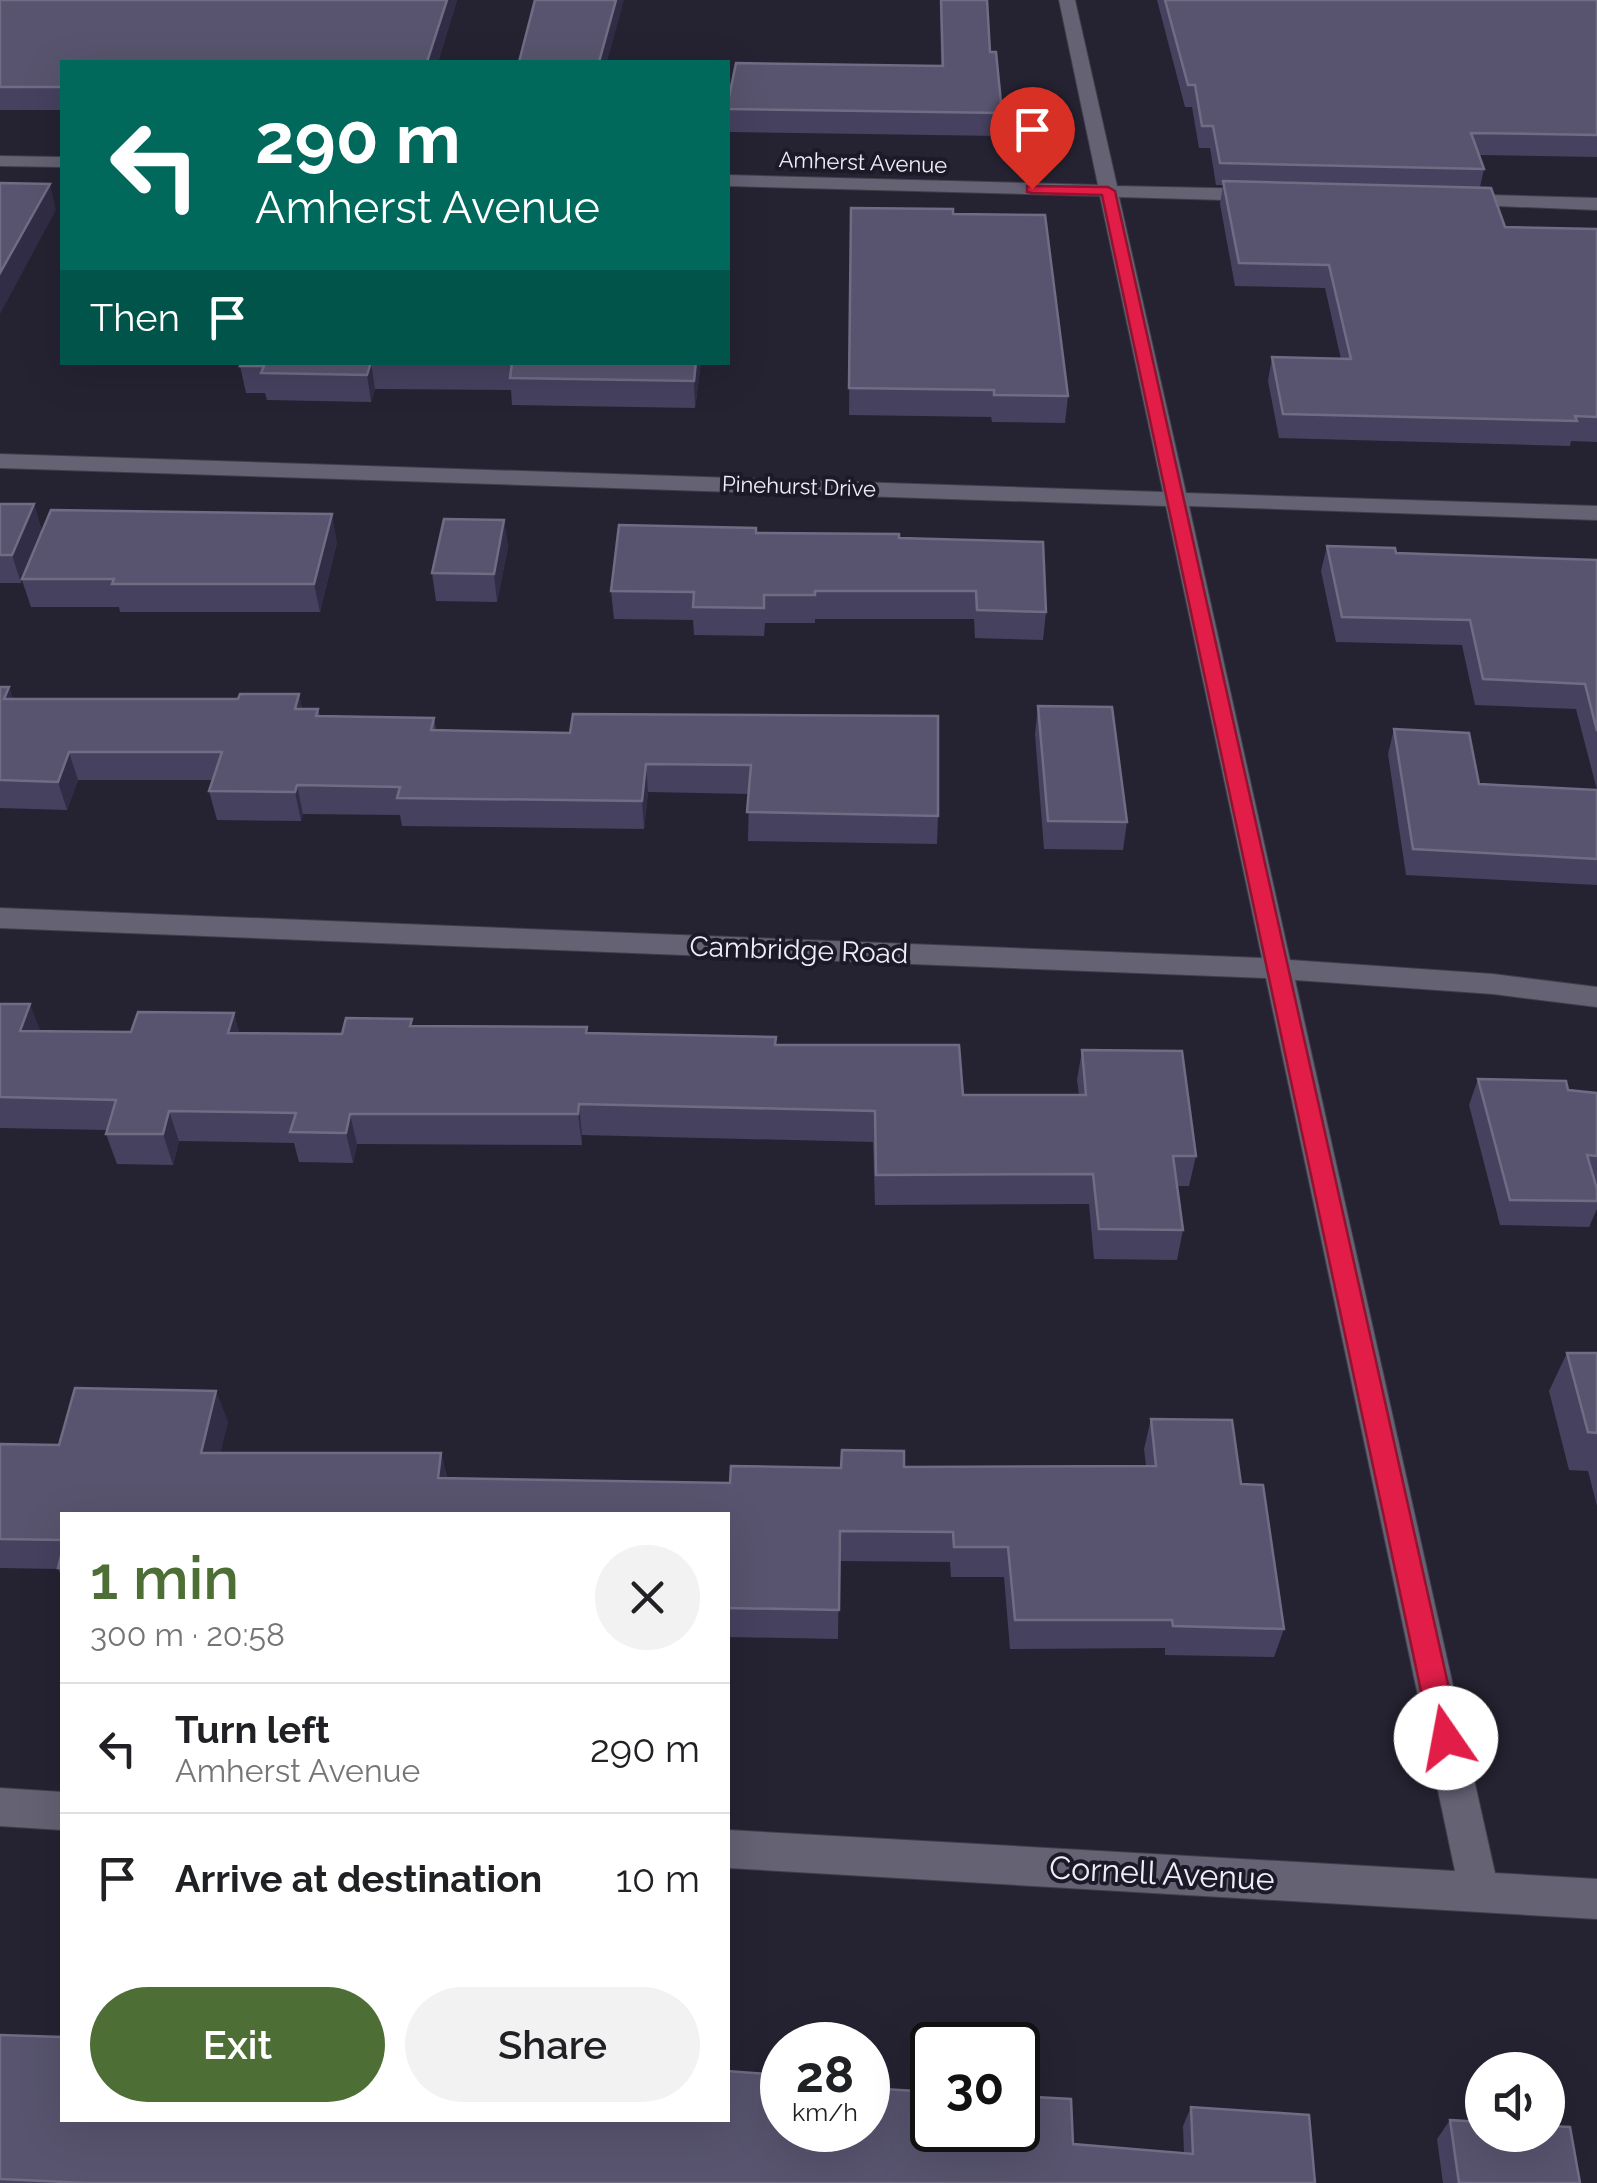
<!DOCTYPE html>
<html lang="en">
<head>
<meta charset="utf-8">
<style>
	:root { --surface:#fff; --page:#f2f2f2; --text:#202124; --muted:#757577; --line:#e0e0e0; --accent:#4d6f36 }
	body { margin:0; font-family:Raleway,sans-serif; background:var(--page); color:var(--text); height:100vh; display:flex; flex-direction:column; font-size:38px; white-space:nowrap }
	* { box-sizing:border-box; margin:0 }
	p { font-size:32px; color:var(--muted) }
	.icon { flex:none; width:55px; height:55px; fill:none; stroke:currentColor; stroke-width:2; stroke-linecap:round; stroke-linejoin:round }
	.map { position:relative; flex:1; overflow:hidden }
	.side { position:absolute; left:60px; top:1512px; width:670px; height:610px; display:flex; flex-direction:column; background:var(--surface); border-radius:0px; box-shadow:0 10px 40px #0002 }
	.side>* { flex:none }
	.banner { position:absolute; left:60px; top:60px; width:670px; height:305px; border-radius:0px; box-shadow:0 10px 40px #0002; background:#00695c; color:#fff; overflow:hidden }
	.tools { position:absolute; left:1465px; top:2052px; display:grid; gap:20px }
	.tools a { display:grid; place-items:center; width:100px; height:100px; border-radius:50%; background:var(--surface); box-shadow:0 10px 40px #0002; font-size:50px }
	.speed { position:absolute; left:760px; top:2022px; display:flex; gap:20px; font-size:50px; font-weight:700; text-align:center }
	.speed>* { display:grid; place-content:center; width:130px; height:130px; border-radius:50%; background:var(--surface); box-shadow:0 10px 40px #0002; line-height:1 }
	.speed small { font-size:25px; font-weight:400 }
	.speed .limit { border:5px solid #111; border-radius:15px; background:#fff; color:#111 }
	.pin { position:absolute; display:grid; place-items:center; width:85px; height:85px; color:#fff; margin:-102px -42px; border-radius:50% 50% 50% 0; rotate:-45deg; box-shadow:0 0 10px #0007 }
	.pin .icon { rotate:45deg }
	.me { position:absolute; width:110px; margin:-55px; rotate:348deg; stroke-linejoin:round; filter:drop-shadow(0 0 8px #0008) }
	.turn { display:flex; align-items:center; gap:35px; height:210px; padding:0 30px; font-size:45px }
	.turn .icon { width:130px; height:130px; stroke-width:2.5 }
	.turn b { display:block; font-size:70px; line-height:85px }
	.then { display:flex; align-items:center; height:95px; padding:0 30px; background:#0003; gap:20px; font-size:38px }
	.round { display:grid; place-items:center; flex:none; width:105px; height:105px; border-radius:52px; background:var(--page) }
	.head { display:flex; align-items:center; justify-content:space-between; height:170px; padding:0 30px }
	h1 { font-size:60px; font-weight:600; line-height:75px; color:var(--accent) }
	.action { display:flex; gap:20px; margin-top:auto; padding:20px 30px }
	.action a { flex:1; height:115px; border-radius:60px; background:var(--accent); color:#fff; font-size:40px; font-weight:600; line-height:115px; text-align:center }
	.action a+a { background:var(--page); color:var(--text) }
	ul { padding:0; list-style:none }
	li { display:flex; align-items:center; gap:30px; height:130px; padding:0 30px; border-top:2px solid var(--line) }
	li div { flex:1 }
	li b { display:block; font-size:38px }
	li em { font-style:normal }
	.map>svg:first-child { display:block }
	.lines { fill:none; stroke-linecap:round; stroke-linejoin:round }
	.minor-casing { stroke:#403e4a; stroke-width:2 }
	.minor { fill:#646273; fill-rule:evenodd }
	.wall { fill:#46415f }
	.shaded-wall { fill:#312d46 }
	.building { fill:#58546f; stroke:#706c84; stroke-width:2.5 }
	.route { fill:#e11d48; stroke:#92132f; stroke-width:2.5 }
	.labels { text-anchor:middle; dominant-baseline:central; stroke-width:8; stroke-linejoin:round; paint-order:stroke }
	.far-street-label { font-size:22px; fill:#efeef8; stroke:#1c1a28 }
	.street-label { font-size:28px; fill:#efeef8; stroke:#1c1a28 }
	.near-street-label { font-size:32px; fill:#efeef8; stroke:#1c1a28 }
</style>
</head>
<body>
<div class="map">
<svg width="1597" height="2183" viewBox="0 0 1597 2183">
	<rect width="100%" height="100%" fill="#252332"/>
	<g class="lines">
		<g class="minor-casing">
			<g id="minor">
				<polygon points="1059,0 1075,0 1117,186 1259,189 1268,195 1259,201 1119,197 1186,493 1597,506 1597,520 1189,506 1290,960 1493,974 1597,987 1597,1007 1493,994 1295,980 1495,1873 1597,1879 1597,1919 728,1868 728,1830 1455,1871 1266,978 0,928 0,908 1262,958 1166,506 0,468 0,454 1163,492 1100,196 728,186 728,175 1098,185"/>
				<polygon points="0,156 62,157 62,167 0,166"/>
				<polygon points="1455,194 1597,198 1597,210 1448,204 1446,200"/>
				<polygon points="0,1788 62,1792 62,1830 0,1826"/>
			</g>
		</g>
		<use href="#minor" class="minor"/>
	</g>
	<g class="wall">
		<polygon points="0,0 457,0 438,62 62,62 62,110 0,110"/>
		<polygon points="940,0 987,0 990,52 1002,113 1000,136 728,132 728,102 941,66"/>
		<polygon points="1157,0 1597,0 1597,157 1479,155 1484,169 1480,187 1505,227 1597,229 1597,442 1571,441 1570,446 1279,438 1268,381 1272,357 1341,359 1325,288 1235,286 1220,204 1223,185 1216,185 1210,148 1199,148 1192,107 1185,107"/>
		<polygon points="851,208 953,214 1068,396 1065,423 992,422 991,417 849,415"/>
		<polygon points="242,362 701,362 695,408 512,405 511,390 375,389 371,402 267,400 265,393 246,393 240,366"/>
		<polygon points="0,504 34,504 42,532 337,542 320,612 120,612 119,607 31,607 22,580 21,583 0,583"/>
		<polygon points="504,520 508,547 497,602 436,601 432,573"/>
		<polygon points="756,533 899,538 1046,612 1043,640 975,638 974,619 815,619 815,623 765,623 764,636 694,635 693,620 614,619 611,591"/>
		<polygon points="1327,546 1396,553 1597,560 1597,885 1406,875 1388,754 1394,729 1479,784 1597,790 1576,709 1475,705 1462,645 1336,642 1321,571"/>
		<polygon points="0,687 9,687 13,699 238,699 299,694 302,709 318,709 320,716 434,718 436,730 570,733 573,714 938,816 937,844 748,841 749,794 648,792 644,829 402,826 400,815 303,814 301,821 217,820 209,791 213,780 78,780 67,810 0,808"/>
		<polygon points="1038,706 1127,822 1123,850 1044,849 1035,734"/>
		<polygon points="0,1004 41,1032 131,1032 234,1013 239,1033 342,1034 413,1026 588,1033 776,1045 963,1095 1079,1095 1077,1080 1082,1050 1196,1156 1189,1186 1177,1186 1183,1230 1177,1260 1094,1259 1089,1204 875,1205 873,1142 582,1135 582,1145 357,1144 353,1163 299,1162 294,1143 179,1141 173,1165 117,1164 106,1134 108,1130 0,1128"/>
		<polygon points="1478,1079 1597,1093 1597,1183 1595,1183 1597,1189 1597,1209 1589,1227 1500,1225 1469,1105"/>
		<polygon points="1567,1353 1597,1353 1597,1506 1588,1471 1569,1470 1549,1391"/>
		<polygon points="1151,1419 1241,1484 1284,1629 1274,1657 1165,1655 1165,1648 1010,1649 1004,1577 951,1577 950,1562 839,1561 838,1639 728,1637 728,1515 62,1515 62,1577 58,1569 0,1568 0,1444 59,1445 228,1421 220,1453 441,1453 447,1478 730,1483 841,1468 1146,1466 1144,1449"/>
		<polygon points="0,2035 62,2120 1073,2144 1184,2153 1183,2126 1191,2107 1315,2183 0,2183"/>
		<polygon points="1450,2120 1580,2183 1443,2183 1437,2139"/>
	</g>
	<g class="shaded-wall">
		<polygon points="447,0 457,0 438,62 427,62"/>
		<polygon points="616,0 624,0 607,62 599,62"/>
		<polygon points="50,184 56,210 0,314 0,273"/>
		<polygon points="371,362 375,389 371,402 367,375"/>
		<polygon points="696,362 701,362 695,408 694,381"/>
		<polygon points="34,504 42,532 21,583 12,555"/>
		<polygon points="332,514 337,542 320,612 314,584"/>
		<polygon points="504,520 508,547 497,602 494,574"/>
		<polygon points="9,687 19,715 4,699"/>
		<polygon points="299,694 306,723 295,709"/>
		<polygon points="69,752 78,780 67,810 58,782"/>
		<polygon points="646,764 648,792 644,829 642,801"/>
		<polygon points="297,785 303,814 301,821 295,792"/>
		<polygon points="30,1004 42,1035 20,1031"/>
		<polygon points="234,1013 242,1043 228,1033"/>
		<polygon points="579,1104 582,1135 582,1145 578,1114"/>
		<polygon points="169,1111 179,1141 173,1165 163,1134"/>
		<polygon points="350,1114 357,1144 353,1163 346,1133"/>
		<polygon points="216,1391 228,1421 213,1483 201,1453"/>
		<polygon points="441,1453 448,1484 438,1478"/>
	</g>
	<g class="building">
		<polygon points="0,0 447,0 427,62 62,62 62,87 0,87"/>
		<polygon points="535,0 616,0 599,62 519,62"/>
		<polygon points="941,0 987,0 990,52 996,52 1002,113 728,109 728,102 736,63 943,66"/>
		<polygon points="1165,0 1597,0 1597,135 1471,133 1484,169 1220,163 1213,126 1202,126 1195,85 1188,85"/>
		<polygon points="1223,181 1491,188 1505,227 1597,229 1597,417 1575,416 1577,421 1283,414 1272,357 1351,359 1329,265 1239,263"/>
		<polygon points="0,183 50,184 0,273"/>
		<polygon points="851,208 953,209 953,214 1045,215 1068,396 994,395 994,390 849,388"/>
		<polygon points="242,362 371,362 367,375 261,373 264,366 240,366"/>
		<polygon points="379,362 696,362 694,381 510,378 512,363"/>
		<polygon points="0,504 34,504 12,555 0,555"/>
		<polygon points="51,510 332,514 314,584 112,584 114,579 22,579"/>
		<polygon points="444,519 504,520 494,574 432,573"/>
		<polygon points="619,525 756,528 756,533 899,534 899,538 1043,542 1046,612 977,610 976,591 815,591 815,595 764,595 764,608 693,607 694,592 611,591"/>
		<polygon points="1327,546 1395,548 1396,553 1597,560 1597,731 1585,684 1483,679 1470,620 1342,617"/>
		<polygon points="0,687 9,687 4,699 238,699 240,694 299,694 295,709 318,709 316,716 434,718 431,730 570,733 573,714 938,716 938,816 747,812 751,765 646,764 642,801 397,798 400,787 297,785 295,792 209,791 222,752 69,752 58,782 0,780"/>
		<polygon points="1038,706 1112,707 1127,822 1048,821"/>
		<polygon points="1394,729 1469,733 1479,784 1597,790 1597,859 1413,849"/>
		<polygon points="0,1004 30,1004 20,1031 131,1032 138,1012 234,1013 228,1033 342,1034 346,1018 412,1019 410,1026 587,1027 586,1033 776,1037 775,1045 959,1045 963,1095 1086,1095 1082,1050 1182,1051 1196,1156 1173,1156 1183,1230 1099,1229 1093,1174 876,1175 875,1111 579,1104 578,1114 350,1114 346,1133 290,1132 296,1113 169,1111 163,1134 106,1134 116,1100 0,1097"/>
		<polygon points="1478,1079 1566,1081 1568,1090 1597,1093 1597,1156 1587,1155 1597,1189 1597,1201 1510,1200"/>
		<polygon points="1567,1353 1597,1353 1597,1433 1588,1432"/>
		<polygon points="75,1388 216,1391 201,1453 441,1453 438,1478 730,1483 731,1466 841,1468 842,1450 904,1451 904,1467 1156,1466 1151,1419 1232,1420 1241,1484 1263,1485 1284,1629 1173,1626 1172,1620 1015,1620 1008,1547 954,1547 953,1532 840,1531 839,1610 728,1608 728,1515 62,1515 62,1540 0,1539 0,1444 59,1445"/>
		<polygon points="62,1552 62,1568 58,1568"/>
		<polygon points="0,2035 62,2037 62,2120 728,2120 728,2071 782,2075 782,2130 868,2130 868,2088 932,2092 932,2130 1018,2130 1018,2096 1071,2099 1073,2144 1193,2154 1191,2107 1309,2115 1315,2183 86,2183 0,2179"/>
		<polygon points="1450,2120 1482,2122 1482,2135 1548,2135 1548,2126 1570,2127 1580,2183 1459,2183"/>
	</g>
	<polygon class="route" points="1027,186 1108,187 1115,191 1460,1738 1456,1747 1446,1751 1435,1747 1431,1738 1102,195 1032,193 1027,192"/>
	<g class="labels">
		<g class="far-street-label">
			<text transform="translate(863 162) rotate(2)">Amherst Avenue</text>
			<text transform="translate(799 486) rotate(2)">Pinehurst Drive</text>
		</g>
		<g class="street-label">
			<text transform="translate(799 950) rotate(2)">Cambridge Road</text>
		</g>
		<g class="near-street-label">
			<text transform="translate(1162 1873) rotate(3)">Cornell Avenue</text>
		</g>
	</g>
</svg>
<div class="tools">
<a><svg class="icon" aria-label="sound" viewBox="0 0 24 24"><path d="M4 9h4l5-4v14l-5-4H4zM17 9q2 3 0 6"/></svg></a>
</div>
<div class="speed"><div>28<small>km/h</small></div><div class="limit">30</div></div>
<div class="pin" style="left:1032px;top:189px;background:#d93025"><svg class="icon" aria-label="arrive" viewBox="0 0 24 24"><path d="M6 21V4h12l-3 4 3 4H6"/></svg></div>
<svg class="me" style="left:1446px;top:1738px" viewBox="-20 -20 40 40"><circle r="19" fill="#fff"/><path d="M0-13L10 11 0 6-10 11z" fill="#e11d48"/></svg>
<div class="banner">
<div class="turn"><svg class="icon" aria-label="left" viewBox="0 0 24 24"><path d="M17 20v-9H6M10 6l-5 5 5 5"/></svg><div><b>290 m</b>Amherst Avenue</div></div>
<div class="then">Then<svg class="icon" aria-label="arrive" viewBox="0 0 24 24"><path d="M6 21V4h12l-3 4 3 4H6"/></svg></div>
</div>
<section class="side">
<div class="head"><div><h1>1 min</h1><p>300 m · 20:58</p></div><a class="round"><svg class="icon" aria-label="close" viewBox="0 0 24 24"><path d="M6 6l12 12M18 6L6 18"/></svg></a></div>
<ul>
<li><svg class="icon" aria-label="left" viewBox="0 0 24 24"><path d="M17 20v-9H6M10 6l-5 5 5 5"/></svg><div><b>Turn left</b><p>Amherst Avenue</p></div><em>290 m</em></li>
<li><svg class="icon" aria-label="arrive" viewBox="0 0 24 24"><path d="M6 21V4h12l-3 4 3 4H6"/></svg><div><b>Arrive at destination</b></div><em>10 m</em></li>
</ul>
<div class="action"><a>Exit</a><a>Share</a></div>
</section>
</div>
</body>
</html>
